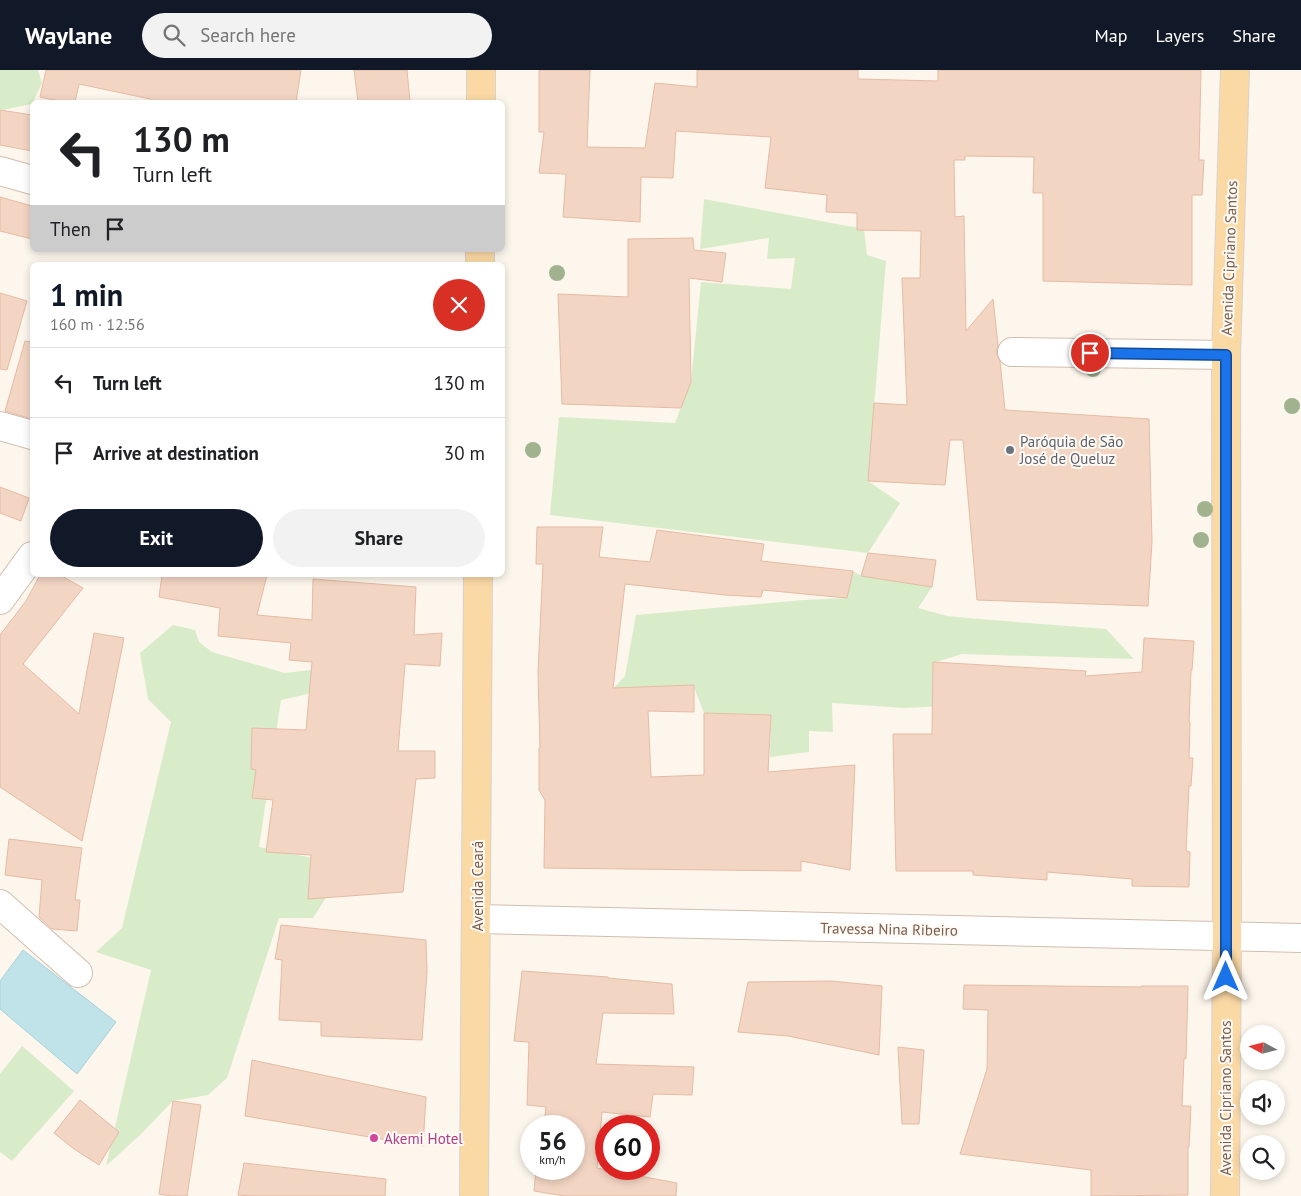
<!DOCTYPE html>
<html lang="en">
<head>
<meta charset="utf-8">
<style>
	:root { --surface:#fff; --page:#f2f2f2; --text:#202124; --muted:#757577; --line:#e0e0e0; --accent:#111827 }
	body { margin:0; font-family:"PT Sans",sans-serif; background:var(--page); color:var(--text); height:100vh; display:flex; flex-direction:column; font-size:19px; white-space:nowrap }
	* { box-sizing:border-box; margin:0 }
	p { font-size:16px; color:var(--muted) }
	.icon { flex:none; width:28px; height:28px; fill:none; stroke:currentColor; stroke-width:2; stroke-linecap:round; stroke-linejoin:round }
	.map { position:relative; flex:1; overflow:hidden }
	.panel { position:absolute; left:30px; top:192px; width:475px; height:315px; display:flex; flex-direction:column; background:var(--surface); border-radius:8px; box-shadow:0 2px 8px #0003 }
	.panel>* { flex:none }
	.guide { position:absolute; left:30px; top:30px; width:475px; height:152px; border-radius:8px; box-shadow:0 2px 8px #0003; background:#fff; color:var(--text); overflow:hidden }
	.needle { width:32px; rotate:277deg }
	.buttons { position:absolute; left:1240px; top:955px; display:grid; gap:10px }
	.buttons a { display:grid; place-items:center; width:45px; height:45px; border-radius:50%; background:var(--surface); box-shadow:0 2px 8px #0003; font-size:25px }
	.speed { position:absolute; left:520px; top:1045px; display:flex; gap:10px; font-size:25px; font-weight:700; text-align:center }
	.speed>* { display:grid; place-content:center; width:65px; height:65px; border-radius:50%; background:var(--surface); box-shadow:0 2px 8px #0003; line-height:1 }
	.speed small { font-size:12px; font-weight:400 }
	.speed .limit { border:8px solid #d22; background:#fff; color:#111 }
	.pin { position:absolute; display:grid; place-items:center; width:42px; height:42px; color:#fff; margin:-21px; border:2px solid #fff; border-radius:50%; box-shadow:0 1px 5px #0007 }
	.me { position:absolute; width:55px; margin:-28px; rotate:0deg; stroke-linejoin:round; filter:drop-shadow(0 0 4px #0008) }
	.turn { display:flex; align-items:center; gap:18px; height:105px; padding:0 20px; font-size:22px }
	.turn .icon { width:65px; height:65px; stroke-width:2.5 }
	.turn b { display:block; font-size:35px; line-height:42px }
	.then { display:flex; align-items:center; height:48px; padding:0 20px; background:#0003; gap:10px; font-size:19px }
	.round { display:grid; place-items:center; flex:none; width:52px; height:52px; border-radius:26px; background:var(--page) }
	.overview { display:flex; align-items:center; justify-content:space-between; height:85px; padding:0 20px }
	h1 { font-size:30px; font-weight:700; line-height:38px; color:var(--accent) }
	.cta { display:flex; gap:10px; margin-top:auto; padding:10px 20px }
	.cta a { flex:1; height:58px; border-radius:30px; background:var(--accent); color:#fff; font-size:20px; font-weight:700; line-height:58px; text-align:center }
	.cta a+a { background:var(--page); color:var(--text) }
	ul { padding:0; list-style:none }
	li { display:flex; align-items:center; gap:15px; height:70px; padding:0 20px; border-top:1px solid var(--line) }
	li div { flex:1 }
	li b { display:block; font-size:19px }
	li em { font-style:normal }
	header { display:flex; align-items:center; gap:30px; box-sizing:border-box; height:70px; padding:0 25px; background:var(--accent); color:#fff }
	header strong { font-size:24px }
	nav { display:flex; gap:28px; margin-inline-start:auto; font-size:18px }
	.search { width:350px; height:45px; background:var(--page); display:flex; align-items:center; gap:12px; box-sizing:border-box; padding:0 18px; border-radius:28px; color:var(--muted); font-size:19px }
	.map>svg:first-child { display:block }
	.green { fill:#d8ecc9 }
	.water { fill:#bfe3e8; stroke:#a5d3da }
	.building { fill:#f3d5c3; stroke:#e6bba3 }
	.lines { fill:none; stroke-linecap:round; stroke-linejoin:round }
	.minor-casing { stroke:#d1beb0; stroke-width:30 }
	.major-casing { stroke:#dad1cd; stroke-width:30 }
	.minor { stroke:#fff; stroke-width:28 }
	.major { stroke:#fbd9a5; stroke-width:28 }
	.tree { fill:#a0b28e }
	.route-casing { stroke:#114b97; stroke-width:12 }
	.route { stroke:#1a73e8; stroke-width:9 }
	.worship-dot { fill:#6b7280; stroke:#fffaf3; stroke-width:2 }
	.hotel-dot { fill:#d1479c; stroke:#fffaf3; stroke-width:2 }
	.labels { text-anchor:middle; dominant-baseline:central; stroke-width:4; stroke-linejoin:round; paint-order:stroke }
	.street-label { font-size:15px; fill:#7a5c4d; stroke:#fffaf3 }
	.worship-label { font-size:15px; fill:#5b616d; stroke:#fffaf3; text-anchor:start }
	.hotel-label { font-size:15px; fill:#b23c85; stroke:#fffaf3; text-anchor:start }
</style>
</head>
<body>
<header>
<strong>Waylane</strong>
<div class="search"><svg class="icon" aria-label="search" viewBox="0 0 24 24"><circle cx="10" cy="10" r="6"/><path d="M15 15l6 6"/></svg>Search here</div>
<nav><a>Map</a><a>Layers</a><a>Share</a></nav>
</header>
<div class="map">
<svg width="1301" height="1126" viewBox="0 0 1301 1126">
	<rect width="100%" height="100%" fill="#fdf6ec"/>
	<g class="green">
		<polygon points="0,0 38,0 42,13 32,34 2,40 0,39"/>
		<polygon points="704,129 864,159 867,185 886,191 868,411 900,433 868,483 550,445 559,347 675,353 691,312 701,212 791,219 795,188 767,189 769,168 700,179"/>
		<polygon points="853,501 861,506 932,517 918,538 947,546 967,548 1106,559 1134,589 962,584 933,593 932,621 944,636 905,638 832,633 833,662 809,661 809,682 770,687 771,645 704,643 693,615 614,618 625,606 636,545 804,530 847,528"/>
		<polygon points="173,555 195,560 199,572 212,582 285,603 327,598 325,620 281,630 259,777 347,795 313,848 279,848 227,1008 208,1025 173,1031 141,1064 106,1096 151,900 96,882 122,858 171,652 148,629 140,583"/>
		<polygon points="22,976 74,1021 12,1091 0,1082 0,1004"/>
	</g>
	<polygon class="water" points="23,880 116,952 77,1004 0,939 0,911"/>
	<g class="building">
		<polygon points="46,0 301,0 296,32 149,32 150,29 79,14 75,32 64,32 40,27"/>
		<polygon points="354,0 407,0 410,32 358,32"/>
		<polygon points="539,0 590,0 587,77 645,78 655,13 697,17 697,0 858,0 858,9 938,11 938,0 1201,0 1199,90 1204,90 1202,125 1192,125 1192,215 1043,211 1043,123 1033,123 1034,87 965,86 965,90 954,90 955,147 964,146 966,261 993,229 998,275 996,282 1000,291 1005,340 1149,349 1152,472 1148,536 977,530 963,370 950,370 945,415 868,411 874,333 907,335 902,208 920,208 921,161 857,160 857,143 826,142 827,125 765,118 771,67 676,61 673,108 641,107 640,152 563,147 566,104 539,103 544,62 539,62"/>
		<polygon points="0,40 32,45 32,81 0,75"/>
		<polygon points="0,127 32,136 32,169 0,161"/>
		<polygon points="693,168 694,180 726,183 722,212 689,208 691,312 681,338 562,334 558,224 628,227 628,169"/>
		<polygon points="0,223 27,231 7,300 0,299"/>
		<polygon points="25,271 32,272 32,349 5,341"/>
		<polygon points="0,417 29,428 21,451 0,443"/>
		<polygon points="537,457 603,457 599,487 650,492 657,460 764,474 761,491 853,501 847,528 763,520 761,527 725,525 625,514 613,618 694,615 694,642 648,641 651,707 704,705 704,643 771,645 768,702 855,695 850,800 801,791 801,801 544,798 545,730 539,720 539,678 540,678 538,603 543,494 536,494"/>
		<polygon points="868,483 936,490 932,517 861,506"/>
		<polygon points="40,505 60,505 83,518 23,594 79,644 94,563 124,568 106,658 82,771 0,717 0,565 26,531"/>
		<polygon points="162,505 267,505 257,545 312,550 313,509 416,517 414,565 442,563 440,596 405,594 398,681 435,681 435,708 416,709 403,822 308,829 311,785 266,782 273,730 252,728 256,700 251,699 252,658 306,660 312,592 289,590 291,573 218,566 220,538 159,527"/>
		<polygon points="1144,568 1194,571 1192,600 1191,600 1189,652 1190,652 1189,688 1193,688 1191,716 1189,716 1186,781 1190,782 1189,817 1132,816 1132,809 1047,802 1047,810 973,805 973,801 896,801 893,664 932,664 933,592 1086,601 1085,606 1142,602"/>
		<polygon points="9,769 82,778 75,830 80,830 77,861 52,859 39,847 42,810 5,805"/>
		<polygon points="281,855 426,870 427,902 422,970 321,966 321,952 279,950 282,890 275,889"/>
		<polygon points="522,901 608,907 608,908 672,914 674,944 603,943 596,994 694,997 692,1025 653,1024 650,1047 602,1042 597,1098 677,1113 676,1126 564,1126 534,1121 536,1099 574,1099 574,1056 544,1056 546,1037 527,1035 529,972 514,971"/>
		<polygon points="831,911 882,916 879,985 788,966 738,962 748,912"/>
		<polygon points="964,915 1141,917 1141,916 1188,916 1186,989 1184,988 1182,1036 1191,1036 1189,1077 1188,1077 1188,1125 1091,1126 1091,1100 960,1084 987,999 988,940 963,939"/>
		<polygon points="898,977 924,980 919,1054 902,1054"/>
		<polygon points="252,990 426,1027 423,1076 245,1046"/>
		<polygon points="80,1030 119,1062 99,1095 74,1079 54,1063"/>
		<polygon points="173,1031 201,1035 187,1126 171,1126 159,1124"/>
		<polygon points="244,1093 386,1109 385,1126 252,1126 238,1125"/>
	</g>
	<g class="lines">
		<g class="minor-casing">
			<g id="minor">
				<polyline points="0,101 32,110"/>
				<polyline points="1012,282 1226,285"/>
				<polyline points="0,356 32,365"/>
				<polyline points="0,530 32,486"/>
				<polyline points="0,834 78,903"/>
				<polyline points="477,849 1301,868"/>
			</g>
		</g>
		<g class="major-casing">
			<g id="major">
				<polyline points="481,32 481,0"/>
				<polyline points="480,195 480,180"/>
				<polyline points="474,1126 478,505"/>
				<polyline points="1225,1126 1227,867 1226,285 1235,0"/>
			</g>
		</g>
		<use href="#minor" class="minor"/>
		<use href="#major" class="major"/>
	</g>
	<g class="tree">
		<circle cx="557" cy="203" r="8"/>
		<circle cx="1093" cy="299" r="8"/>
		<circle cx="1292" cy="336" r="8"/>
		<circle cx="533" cy="380" r="8"/>
		<circle cx="1205" cy="439" r="8"/>
		<circle cx="1201" cy="470" r="8"/>
	</g>
	<g class="lines">
		<g class="route-casing">
			<polyline id="route" points="1090,283 1226,285 1226,907"/>
		</g>
		<use href="#route" class="route"/>
	</g>
	<circle class="worship-dot" cx="1010" cy="380" r="5"/>
	<circle class="hotel-dot" cx="374" cy="1068" r="5"/>
	<g class="labels">
		<g class="street-label">
			<text transform="translate(1229 188) rotate(-88)">Avenida Cipriano Santos</text>
			<text transform="translate(477 816) rotate(-90)">Avenida Ceará</text>
			<text transform="translate(889 859) rotate(1)">Travessa Nina Ribeiro</text>
			<text transform="translate(1225 1028) rotate(-90)">Avenida Cipriano Santos</text>
		</g>
		<g class="worship-label">
			<text x="1020" y="371">Paróquia de São<tspan x="1020" dy="17">José de Queluz</tspan></text>
		</g>
		<g class="hotel-label">
			<text x="384" y="1068">Akemi Hotel</text>
		</g>
	</g>
</svg>
<div class="buttons">
<a><svg class="needle" viewBox="-14 -14 28 28"><path d="M0-13l5 13h-10z" fill="#e53935"/><path d="M0 13l5-13h-10z" fill="#757577"/></svg></a>
<a><svg class="icon" aria-label="sound" viewBox="0 0 24 24"><path d="M4 9h4l5-4v14l-5-4H4zM17 9q2 3 0 6"/></svg></a>
<a><svg class="icon" aria-label="search" viewBox="0 0 24 24"><circle cx="10" cy="10" r="6"/><path d="M15 15l6 6"/></svg></a>
</div>
<div class="speed"><div>56<small>km/h</small></div><div class="limit">60</div></div>
<div class="pin" style="left:1090px;top:283px;background:#d93025"><svg class="icon" aria-label="arrive" viewBox="0 0 24 24"><path d="M6 21V4h12l-3 4 3 4H6"/></svg></div>
<svg class="me" style="left:1226px;top:907px" viewBox="-20 -20 40 40"><path d="M0-17L14 15 0 8-14 15z" fill="#1a73e8" stroke="#fff" stroke-width="4"/></svg>
<div class="guide">
<div class="turn"><svg class="icon" aria-label="left" viewBox="0 0 24 24"><path d="M17 20v-9H6M10 6l-5 5 5 5"/></svg><div><b>130 m</b>Turn left</div></div>
<div class="then">Then<svg class="icon" aria-label="arrive" viewBox="0 0 24 24"><path d="M6 21V4h12l-3 4 3 4H6"/></svg></div>
</div>
<section class="panel">
<div class="overview"><div><h1>1 min</h1><p>160 m · 12:56</p></div><a class="round" style="background:#d93025;color:#fff"><svg class="icon" aria-label="close" viewBox="0 0 24 24"><path d="M6 6l12 12M18 6L6 18"/></svg></a></div>
<ul>
<li><svg class="icon" aria-label="left" viewBox="0 0 24 24"><path d="M17 20v-9H6M10 6l-5 5 5 5"/></svg><div><b>Turn left</b></div><em>130 m</em></li>
<li><svg class="icon" aria-label="arrive" viewBox="0 0 24 24"><path d="M6 21V4h12l-3 4 3 4H6"/></svg><div><b>Arrive at destination</b></div><em>30 m</em></li>
</ul>
<div class="cta"><a>Exit</a><a>Share</a></div>
</section>
</div>
</body>
</html>
